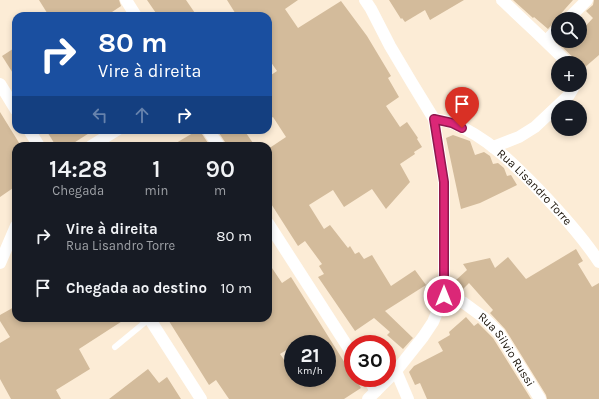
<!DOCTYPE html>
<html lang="pt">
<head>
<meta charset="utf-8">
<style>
	:root { --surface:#171b24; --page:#20242c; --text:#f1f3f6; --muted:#9ea1a6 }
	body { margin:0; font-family:Karla,sans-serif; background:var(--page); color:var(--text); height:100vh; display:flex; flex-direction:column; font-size:15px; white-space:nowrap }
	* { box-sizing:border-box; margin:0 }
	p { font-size:13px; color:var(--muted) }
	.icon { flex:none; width:22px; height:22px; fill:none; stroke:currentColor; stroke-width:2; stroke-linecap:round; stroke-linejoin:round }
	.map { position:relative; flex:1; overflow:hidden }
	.details { position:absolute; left:12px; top:142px; width:260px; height:180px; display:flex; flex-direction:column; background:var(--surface); border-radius:12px; box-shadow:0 2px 6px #0003 }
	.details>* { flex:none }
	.banner { position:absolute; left:12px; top:12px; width:260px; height:122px; border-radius:12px; box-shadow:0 2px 6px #0003; background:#1a4fa0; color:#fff; overflow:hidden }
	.fabs { position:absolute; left:551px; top:12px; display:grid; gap:8px }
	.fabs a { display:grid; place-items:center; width:36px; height:36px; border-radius:50%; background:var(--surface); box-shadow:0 2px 6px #0003; font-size:20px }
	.speed { position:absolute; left:284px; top:335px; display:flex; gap:8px; font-size:20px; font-weight:700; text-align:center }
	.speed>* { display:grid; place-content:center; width:52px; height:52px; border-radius:50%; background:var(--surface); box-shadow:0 2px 6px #0003; line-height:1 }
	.speed small { font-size:10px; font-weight:400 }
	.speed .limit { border:6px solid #d22; background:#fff; color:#111 }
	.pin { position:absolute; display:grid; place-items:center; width:34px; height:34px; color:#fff; margin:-41px -17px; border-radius:50% 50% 50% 0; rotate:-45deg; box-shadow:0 0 4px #0007 }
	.pin .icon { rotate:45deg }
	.me { position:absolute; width:44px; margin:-22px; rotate:0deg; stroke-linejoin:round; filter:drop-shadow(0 0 3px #0008) }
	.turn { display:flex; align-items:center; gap:14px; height:84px; padding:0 20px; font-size:18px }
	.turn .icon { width:52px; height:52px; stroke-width:2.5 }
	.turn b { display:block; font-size:28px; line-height:34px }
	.lanes { display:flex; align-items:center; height:38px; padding:0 20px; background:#0003; justify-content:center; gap:20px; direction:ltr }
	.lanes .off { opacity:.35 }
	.eta { display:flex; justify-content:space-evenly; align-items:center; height:68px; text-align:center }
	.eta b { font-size:24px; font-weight:600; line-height:28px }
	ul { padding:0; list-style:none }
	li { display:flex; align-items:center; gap:12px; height:52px; padding:0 20px }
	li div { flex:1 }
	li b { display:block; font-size:15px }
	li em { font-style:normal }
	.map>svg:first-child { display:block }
	.building { fill:#d3bb9b; fill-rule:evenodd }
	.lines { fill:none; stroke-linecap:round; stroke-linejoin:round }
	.lane { stroke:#fff; stroke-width:6 }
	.street { stroke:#fff; stroke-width:12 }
	.route-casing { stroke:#8e194d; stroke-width:10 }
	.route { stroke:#db2777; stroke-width:7 }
	.labels { text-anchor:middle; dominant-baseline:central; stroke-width:3; stroke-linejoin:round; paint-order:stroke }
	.street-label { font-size:12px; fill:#1a1309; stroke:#fcfcfc }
</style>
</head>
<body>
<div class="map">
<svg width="599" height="399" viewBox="0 0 599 399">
	<rect width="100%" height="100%" fill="#fcecd6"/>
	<g class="building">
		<polygon points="39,0 119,0 121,6 112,12 115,16 49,16"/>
		<polygon points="147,0 186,0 197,16 158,16"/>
		<polygon points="227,0 298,0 285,9 298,28 341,1 367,36 391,76 388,78 399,97 386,106 400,127 407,122 418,138 417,139 422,147 414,152 415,154 400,164 410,182 386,209 372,189 344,207 333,190 309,205 324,229 330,225 348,248 350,246 355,254 359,252 364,259 372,255 391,286 415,270 426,285 385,311 413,338 403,349 387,335 390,332 374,318 355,331 318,277 324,274 319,266 322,264 305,241 298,246 268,199 268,149 286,137 273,117 268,120 268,77 277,71 268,58 268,16 237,16"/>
		<polygon points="389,0 464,0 430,20 425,10 405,22 402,18 401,19"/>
		<polygon points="513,0 573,0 557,18 558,19 558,22 553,23 548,29 534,17 533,18"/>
		<polygon points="594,0 599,0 599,55 584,68 580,63 579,63 556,41 558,40 558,41 580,41 580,32 593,18 586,11 593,5"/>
		<polygon points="16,47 16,78 2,56"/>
		<polygon points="0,112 21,146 16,146 16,186 0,197"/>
		<polygon points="46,130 94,130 69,146 56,146"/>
		<polygon points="198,130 201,130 202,134 210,146 171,146"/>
		<polygon points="217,130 244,130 255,146 226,146 225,142"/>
		<polygon points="453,135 470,141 475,155 484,152 490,156 493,164 498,163 504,168 507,176 511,175 517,185 480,203 461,209 446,138"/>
		<polygon points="576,249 583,261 578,264 592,287 599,283 599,399 547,399 546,395 505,329 490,313 493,310 469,283 459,293 455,292 455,281 467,270 463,264 490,258 495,268 508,257 526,279"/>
		<path d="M268,262L282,283L291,277L348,368L353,375V378H355L361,388L344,399H229L216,380L209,385L167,318H268ZM293,344H327V378H293V372L280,354L293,346Z"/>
		<polygon points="16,306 16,318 127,318 79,349 90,369 56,390 61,399 11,399 0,379 0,343 10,337 0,321 0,315"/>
		<polygon points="466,317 474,326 478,323 493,338 531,399 427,399 420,383 415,385 409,372 414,366 443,351 438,342 450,335 449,332"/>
		<polygon points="148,369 159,383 167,377 181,399 109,399"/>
	</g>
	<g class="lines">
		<polyline class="lane" points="115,347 149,319"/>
		<g class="street">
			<polyline points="126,0 136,16"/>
			<polyline points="365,0 371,9 390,46 412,83 434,119 444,182 444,296 433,322 423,337 396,371 368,399"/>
			<polyline points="502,0 538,34 568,63"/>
			<polyline points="568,19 587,0"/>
			<polyline points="546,41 558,29"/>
			<polyline points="0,84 16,110"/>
			<path id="s1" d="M434,119C440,120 447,121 452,123C486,136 514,164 539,190C560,212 582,236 599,262"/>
			<polyline points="29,130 39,146"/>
			<polyline points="208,130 219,146"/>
			<polyline points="91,146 117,130"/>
			<polyline points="493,147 519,137 535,127 569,95 575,85"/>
			<polyline points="268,223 353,355"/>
			<polyline points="0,263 16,226"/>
			<path id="s2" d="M444,296L464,303L483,317L499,333L540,399"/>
			<polyline points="149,318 201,399"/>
			<polyline points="396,371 408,399"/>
			<polyline points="368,378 376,391"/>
		</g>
	</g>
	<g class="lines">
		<g class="route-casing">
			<polyline id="route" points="444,296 444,182 434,119 452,123 462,128"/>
		</g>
		<use href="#route" class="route"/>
	</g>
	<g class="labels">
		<g class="street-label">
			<text stroke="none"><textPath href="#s1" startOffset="124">Rua Lisandro Torre</textPath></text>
			<text stroke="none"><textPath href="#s2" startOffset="85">Rua Silvio Russi</textPath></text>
		</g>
	</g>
</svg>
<div class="fabs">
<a><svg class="icon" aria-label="search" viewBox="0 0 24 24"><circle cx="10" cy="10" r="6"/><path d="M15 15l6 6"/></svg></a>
<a>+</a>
<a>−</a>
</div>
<div class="speed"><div>21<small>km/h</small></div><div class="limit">30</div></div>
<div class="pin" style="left:462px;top:128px;background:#d93025"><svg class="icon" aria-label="arrive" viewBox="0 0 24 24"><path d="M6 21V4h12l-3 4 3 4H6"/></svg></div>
<svg class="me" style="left:444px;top:296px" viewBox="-20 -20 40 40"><circle r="17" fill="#db2777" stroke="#fff" stroke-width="3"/><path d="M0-11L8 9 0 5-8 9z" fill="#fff"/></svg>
<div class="banner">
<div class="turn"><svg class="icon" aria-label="right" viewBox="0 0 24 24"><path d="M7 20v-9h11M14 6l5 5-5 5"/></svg><div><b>80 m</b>Vire à direita</div></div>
<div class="lanes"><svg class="icon off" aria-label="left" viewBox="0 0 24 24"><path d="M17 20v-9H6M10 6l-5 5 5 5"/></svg><svg class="icon off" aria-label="ahead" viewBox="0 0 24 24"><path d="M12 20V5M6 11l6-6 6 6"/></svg><svg class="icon" aria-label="right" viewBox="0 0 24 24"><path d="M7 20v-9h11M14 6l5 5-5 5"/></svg></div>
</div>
<section class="details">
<div class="eta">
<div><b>14:28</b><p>Chegada</p></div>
<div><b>1</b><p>min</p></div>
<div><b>90</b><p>m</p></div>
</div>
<ul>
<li><svg class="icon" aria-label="right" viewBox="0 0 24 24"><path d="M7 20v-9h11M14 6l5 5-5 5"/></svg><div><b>Vire à direita</b><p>Rua Lisandro Torre</p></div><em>80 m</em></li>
<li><svg class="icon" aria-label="arrive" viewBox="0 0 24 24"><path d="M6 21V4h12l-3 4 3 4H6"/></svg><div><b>Chegada ao destino</b></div><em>10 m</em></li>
</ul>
</section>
</div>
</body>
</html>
